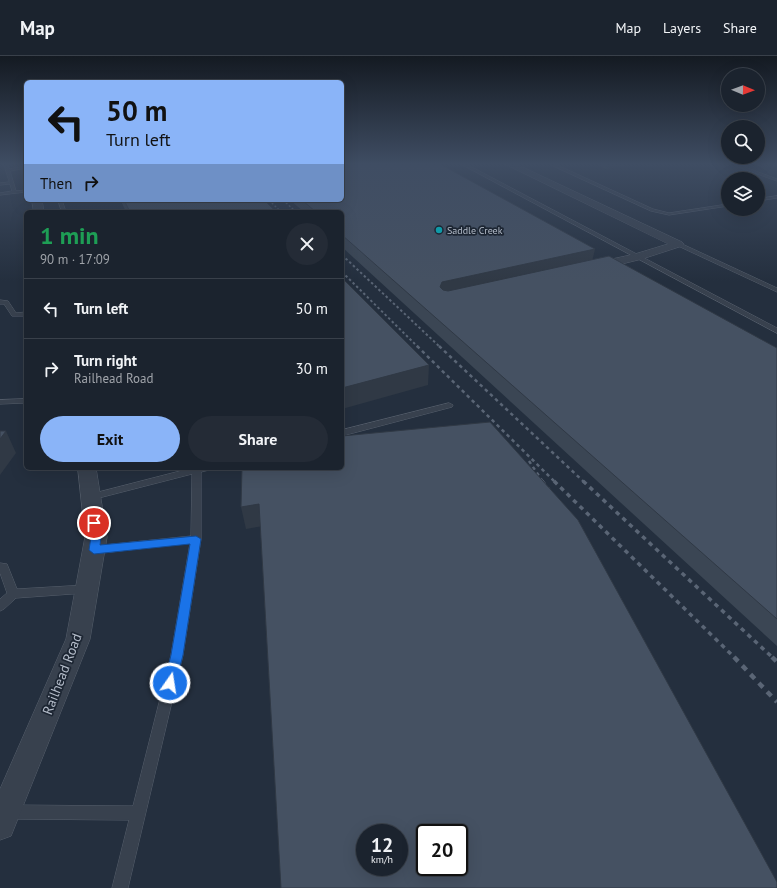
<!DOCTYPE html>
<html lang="en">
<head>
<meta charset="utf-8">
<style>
	:root { --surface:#1b232e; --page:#242b36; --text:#f1f3f6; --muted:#a0a4aa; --line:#39404a; --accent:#8ab4f8 }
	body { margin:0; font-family:"PT Sans",sans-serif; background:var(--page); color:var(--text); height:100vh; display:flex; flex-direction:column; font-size:15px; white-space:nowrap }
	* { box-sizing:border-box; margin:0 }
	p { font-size:13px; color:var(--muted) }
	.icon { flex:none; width:22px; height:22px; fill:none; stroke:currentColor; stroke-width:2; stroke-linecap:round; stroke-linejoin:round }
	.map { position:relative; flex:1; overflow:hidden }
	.drawer { position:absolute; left:24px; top:154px; width:320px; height:260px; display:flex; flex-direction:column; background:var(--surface); border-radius:6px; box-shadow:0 4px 16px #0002,0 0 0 1px var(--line) }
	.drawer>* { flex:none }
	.guide { position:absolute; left:24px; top:24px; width:320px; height:122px; border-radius:6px; box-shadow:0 4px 16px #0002,0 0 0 1px var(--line); background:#8ab4f8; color:#111; overflow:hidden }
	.needle { width:26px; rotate:91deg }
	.controls { position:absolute; left:721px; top:12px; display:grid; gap:8px }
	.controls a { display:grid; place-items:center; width:44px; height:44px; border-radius:50%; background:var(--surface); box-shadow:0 4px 16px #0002,0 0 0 1px var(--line); font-size:20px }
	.speed { position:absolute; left:356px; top:768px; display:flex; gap:8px; font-size:20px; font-weight:700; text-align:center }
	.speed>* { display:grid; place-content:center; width:52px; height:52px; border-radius:50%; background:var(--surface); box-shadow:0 4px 16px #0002,0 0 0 1px var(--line); line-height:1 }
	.speed small { font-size:10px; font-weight:400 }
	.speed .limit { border:2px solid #111; border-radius:6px; background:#fff; color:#111 }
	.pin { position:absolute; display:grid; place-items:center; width:34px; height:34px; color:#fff; margin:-17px; border:2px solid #fff; border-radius:50%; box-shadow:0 1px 4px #0007 }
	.me { position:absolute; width:44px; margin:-22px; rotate:13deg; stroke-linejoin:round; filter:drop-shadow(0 0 3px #0008) }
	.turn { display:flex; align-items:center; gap:14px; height:84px; padding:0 16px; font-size:18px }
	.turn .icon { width:52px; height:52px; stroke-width:2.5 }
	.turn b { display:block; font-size:28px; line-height:34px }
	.then { display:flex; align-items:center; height:38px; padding:0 16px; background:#0003; gap:8px; font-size:15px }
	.round { display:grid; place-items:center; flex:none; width:42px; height:42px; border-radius:21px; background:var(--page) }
	.headline { display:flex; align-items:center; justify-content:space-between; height:68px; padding:0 16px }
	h1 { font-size:24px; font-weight:800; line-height:30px; color:#1e9e55 }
	.primary-button { display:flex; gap:8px; margin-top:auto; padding:8px 16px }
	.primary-button a { flex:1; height:46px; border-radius:24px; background:var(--accent); color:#111; font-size:16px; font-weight:800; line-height:46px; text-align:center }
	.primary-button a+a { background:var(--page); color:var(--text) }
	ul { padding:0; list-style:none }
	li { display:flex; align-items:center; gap:12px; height:60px; padding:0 16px; border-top:1px solid var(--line) }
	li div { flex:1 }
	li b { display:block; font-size:15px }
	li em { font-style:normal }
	header { display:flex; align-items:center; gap:24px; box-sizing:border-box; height:56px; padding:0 20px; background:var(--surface); border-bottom:1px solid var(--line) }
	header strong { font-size:19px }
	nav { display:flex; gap:22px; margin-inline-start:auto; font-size:14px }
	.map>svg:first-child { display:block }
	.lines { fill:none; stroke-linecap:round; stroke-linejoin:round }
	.lane-casing { stroke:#565f6c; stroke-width:1 }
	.street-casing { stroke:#565f6c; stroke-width:1 }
	.lane { fill:#38414e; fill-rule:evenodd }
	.street { fill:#38414e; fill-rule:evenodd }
	.rail-far4 { stroke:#5a6575; stroke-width:1.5; stroke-dasharray:2 2; stroke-linecap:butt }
	.rail-far3 { stroke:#5a6575; stroke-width:2; stroke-dasharray:2.5 2.5; stroke-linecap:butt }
	.rail-far2 { stroke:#5a6575; stroke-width:2.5; stroke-dasharray:3.5 3.5; stroke-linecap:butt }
	.rail-far1 { stroke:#5a6575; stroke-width:3.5; stroke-dasharray:4.5 4.5; stroke-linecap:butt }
	.rail { stroke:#5a6575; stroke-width:4.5; stroke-dasharray:6 6; stroke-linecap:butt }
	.wall { fill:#3b4654 }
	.shaded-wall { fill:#303945 }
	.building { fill:#455162; stroke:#303945; fill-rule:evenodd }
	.route { fill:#1a73e8; stroke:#114b97 }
	.culture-dot { fill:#0f9aa8; stroke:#1d2633; stroke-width:1.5 }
	.labels { text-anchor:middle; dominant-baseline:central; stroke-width:3.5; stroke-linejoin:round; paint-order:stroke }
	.far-poi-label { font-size:10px; fill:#b4bcc9; stroke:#1d2633; text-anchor:start }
	.near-street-label { font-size:14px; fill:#b4bcc9; stroke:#1d2633 }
</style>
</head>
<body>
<header>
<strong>Map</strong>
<nav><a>Map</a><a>Layers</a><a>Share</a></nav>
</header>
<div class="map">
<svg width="777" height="832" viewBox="0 0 777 832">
	<rect width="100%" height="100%" fill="#242f3e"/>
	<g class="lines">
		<g class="lane-casing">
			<g id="lane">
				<polygon points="4,108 8,108 9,113 26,110 26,112 10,115 16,135 26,134 26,136 0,139 0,137 12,135 10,128 0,129 0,127 9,126"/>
				<polygon points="461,108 466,108 777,272 777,277"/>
				<polygon points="549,108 555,108 653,153 669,157 728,148 728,150 669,159 651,155"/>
				<polygon points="741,108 751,108 742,110 777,123 777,125 735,110"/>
				<polygon points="771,108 777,108 777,110 772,109"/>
				<polygon points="777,140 777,142 758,145 758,143"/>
				<polygon points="58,144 62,144 66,156 62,156"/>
				<polygon points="676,187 680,187 777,232 777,236 676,189"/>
				<polygon points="0,244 8,245 16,257 26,256 26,260 12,260 4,248 0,248"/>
				<polygon points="26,343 26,347 0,348 0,344"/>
				<polygon points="449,347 453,349 452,351 342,380 342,374"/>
				<polygon points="192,412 210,412 209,414 201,416 201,483 183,599 128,832 112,832 129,764 9,763 4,761 2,756 4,751 9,749 133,750 171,599 190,487 94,498 90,497 89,494 90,491 94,490 191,480 192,418 91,444 86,441 91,438"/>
				<polygon points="0,507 7,508 17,533 86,529 90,530 91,533 90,536 86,537 16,542 4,553 0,555 0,543 7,537 0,517"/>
			</g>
		</g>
		<g class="street-casing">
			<g id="street">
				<polygon points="505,108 516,108 682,186 684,188 682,190 642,203 593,215 589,214 587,211 589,208 635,198 668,188"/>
				<polygon points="32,144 42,144 44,156 34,156"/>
				<polygon points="78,412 96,412 107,481 90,583 11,780 0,784 0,733 66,583 85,481"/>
			</g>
		</g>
		<use href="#lane" class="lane"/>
		<use href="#street" class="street"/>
		<g class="rail-far4">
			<polyline points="269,144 281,156"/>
			<polyline points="283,144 296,156"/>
		</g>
		<g class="rail-far3">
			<polyline points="342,199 440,291"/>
			<polyline points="342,216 418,291"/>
		</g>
		<g class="rail-far2">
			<polyline points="417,290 555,426"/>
			<polyline points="439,290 584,426"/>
			<polyline points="529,405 543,426"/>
		</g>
		<g class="rail-far1">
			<polyline points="542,425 549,434"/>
			<polyline points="554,425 735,602"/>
			<polyline points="583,425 773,602"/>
		</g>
		<g class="rail">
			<polyline points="734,601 777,646"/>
			<polyline points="772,601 777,606"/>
		</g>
	</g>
	<g class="wall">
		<polygon points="595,108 632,108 606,113"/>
		<polygon points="643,108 660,108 648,110"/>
		<polygon points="111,144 264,144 276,156 126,156 121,145 112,146"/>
		<polygon points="290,144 342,144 592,204 777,292 777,590 342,191 342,156 304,156"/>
	</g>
	<g class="shaded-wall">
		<polygon points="607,108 632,108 606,113"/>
		<polygon points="649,108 660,108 648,110"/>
		<polygon points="111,144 120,144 121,145 112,146"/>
		<polygon points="595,193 592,206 442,240 440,231 442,226"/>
		<polygon points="429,309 428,329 342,353 342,332"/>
		<polygon points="6,375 16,397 0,419 0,383"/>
		<polygon points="259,448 263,470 246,473 241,451"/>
	</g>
	<g class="building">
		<polygon points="342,108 440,108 595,193 442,226 440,231 443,234 448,235 609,200 777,292 777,563 342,179 342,156 316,156 302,144 342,144"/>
		<polygon points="124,144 264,144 276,156 130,156"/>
		<polygon points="342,222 429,309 342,332"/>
		<path d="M490,366L578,464L777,826V832H281L259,448L241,451L242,412H342V380ZM365,777H399V811H365ZM425,777H459V811H425Z"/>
		<polygon points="0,375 6,375 0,383"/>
	</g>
	<linearGradient id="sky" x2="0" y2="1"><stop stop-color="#141a22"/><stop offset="0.48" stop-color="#3f4d63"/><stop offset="1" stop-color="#3f4d63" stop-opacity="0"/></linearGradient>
	<rect width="777" height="225" fill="url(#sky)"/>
	<polygon class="route" points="94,464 99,467 101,481 100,489 196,480 201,483 183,599 175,631 170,633 166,631 164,627 171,599 190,488 94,498 89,494 91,481 90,467"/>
	<circle class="culture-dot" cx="439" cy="174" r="4"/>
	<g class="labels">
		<g class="far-poi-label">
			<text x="447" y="174">Saddle Creek</text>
		</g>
		<g class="near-street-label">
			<text transform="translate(62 618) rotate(-69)">Railhead Road</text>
		</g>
	</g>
</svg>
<div class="controls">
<a><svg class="needle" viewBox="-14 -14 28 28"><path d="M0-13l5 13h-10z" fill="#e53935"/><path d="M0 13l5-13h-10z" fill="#a0a4aa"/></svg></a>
<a><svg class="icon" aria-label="search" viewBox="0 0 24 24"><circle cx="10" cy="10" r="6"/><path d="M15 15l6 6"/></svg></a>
<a><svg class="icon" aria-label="layers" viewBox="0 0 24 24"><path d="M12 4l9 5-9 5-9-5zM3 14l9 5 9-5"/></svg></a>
</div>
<div class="speed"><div>12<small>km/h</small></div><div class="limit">20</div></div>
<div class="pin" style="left:94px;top:467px;background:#d93025"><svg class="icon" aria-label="arrive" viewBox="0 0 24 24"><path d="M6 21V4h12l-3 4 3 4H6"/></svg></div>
<svg class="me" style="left:170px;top:627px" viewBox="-20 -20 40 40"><circle r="17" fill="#1a73e8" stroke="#fff" stroke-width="3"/><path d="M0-11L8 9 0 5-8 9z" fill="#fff"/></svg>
<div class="guide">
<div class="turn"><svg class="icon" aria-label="left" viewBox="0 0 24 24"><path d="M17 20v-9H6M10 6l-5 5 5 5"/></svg><div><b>50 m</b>Turn left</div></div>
<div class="then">Then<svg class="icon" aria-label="right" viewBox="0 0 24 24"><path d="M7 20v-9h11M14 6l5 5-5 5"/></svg></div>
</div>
<section class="drawer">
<div class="headline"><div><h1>1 min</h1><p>90 m · 17:09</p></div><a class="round"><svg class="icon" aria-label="close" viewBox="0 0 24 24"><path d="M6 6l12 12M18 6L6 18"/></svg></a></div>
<ul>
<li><svg class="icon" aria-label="left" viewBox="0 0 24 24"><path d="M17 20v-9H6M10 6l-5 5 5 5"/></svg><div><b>Turn left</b></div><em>50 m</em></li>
<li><svg class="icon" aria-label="right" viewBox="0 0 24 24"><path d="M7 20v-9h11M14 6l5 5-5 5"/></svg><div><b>Turn right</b><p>Railhead Road</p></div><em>30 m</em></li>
</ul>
<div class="primary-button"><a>Exit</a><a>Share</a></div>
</section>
</div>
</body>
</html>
